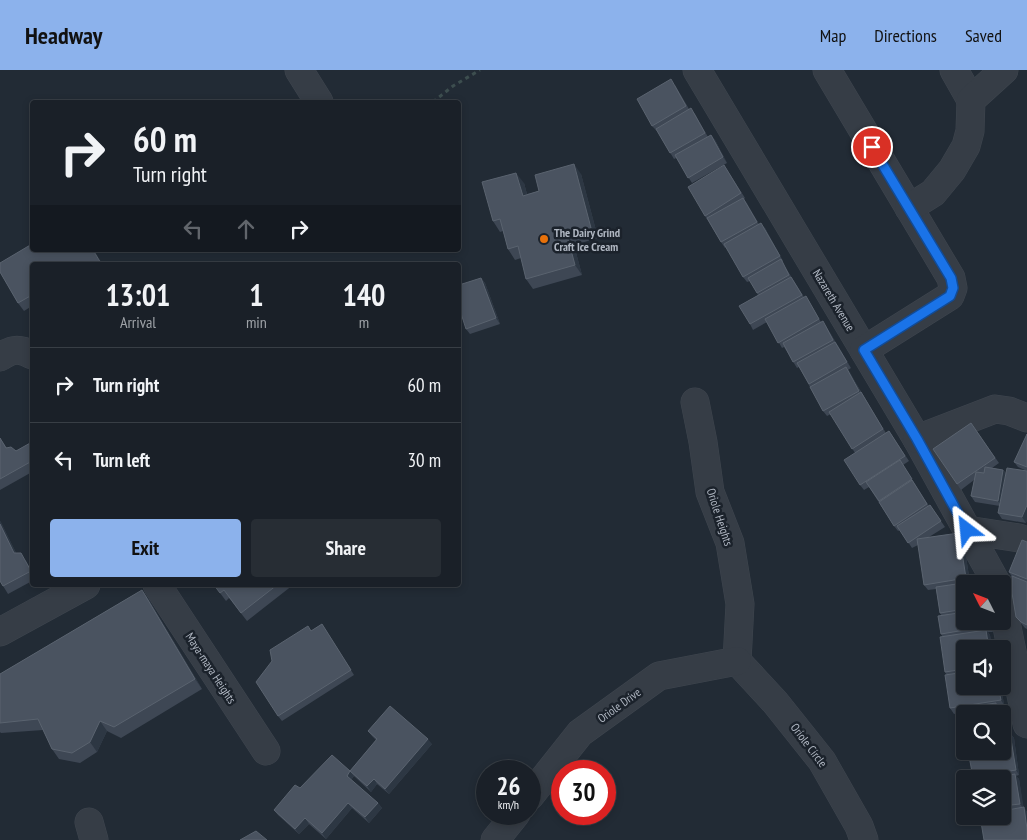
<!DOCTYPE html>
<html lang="en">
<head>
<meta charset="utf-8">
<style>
	:root { --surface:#1a2028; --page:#272d34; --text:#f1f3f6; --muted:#9fa3a8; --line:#383e45; --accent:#8cb2ec }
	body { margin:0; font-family:"PT Sans Narrow",sans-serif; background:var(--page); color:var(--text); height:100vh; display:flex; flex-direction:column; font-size:19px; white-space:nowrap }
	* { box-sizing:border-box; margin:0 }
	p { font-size:16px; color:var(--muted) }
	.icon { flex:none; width:28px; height:28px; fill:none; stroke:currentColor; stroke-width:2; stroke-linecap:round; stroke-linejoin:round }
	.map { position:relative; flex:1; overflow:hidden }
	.drawer { position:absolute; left:30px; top:192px; width:431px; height:325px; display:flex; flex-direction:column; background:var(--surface); border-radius:5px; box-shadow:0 2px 8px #0003,0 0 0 1px var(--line) }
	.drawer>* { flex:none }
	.top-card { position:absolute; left:30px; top:30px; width:431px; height:152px; border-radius:5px; box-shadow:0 2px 8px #0003,0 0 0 1px var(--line); background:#1a2028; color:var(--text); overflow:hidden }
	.needle { width:32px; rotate:312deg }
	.buttons { position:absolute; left:956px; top:505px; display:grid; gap:10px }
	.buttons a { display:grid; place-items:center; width:55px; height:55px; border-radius:5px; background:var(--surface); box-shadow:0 2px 8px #0003,0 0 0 1px var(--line); font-size:25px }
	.speed { position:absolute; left:476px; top:690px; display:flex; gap:10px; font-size:25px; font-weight:700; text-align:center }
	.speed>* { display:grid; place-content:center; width:65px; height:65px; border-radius:50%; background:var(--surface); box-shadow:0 2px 8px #0003,0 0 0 1px var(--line); line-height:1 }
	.speed small { font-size:12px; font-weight:400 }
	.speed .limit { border:8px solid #d22; background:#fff; color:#111 }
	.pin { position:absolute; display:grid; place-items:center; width:42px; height:42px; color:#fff; margin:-21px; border:2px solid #fff; border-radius:50%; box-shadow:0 1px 5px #0007 }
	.me { position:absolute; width:55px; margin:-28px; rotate:331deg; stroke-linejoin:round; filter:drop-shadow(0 0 4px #0008) }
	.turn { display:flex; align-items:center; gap:18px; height:105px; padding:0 20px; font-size:22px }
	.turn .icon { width:65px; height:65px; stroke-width:2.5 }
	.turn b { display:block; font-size:35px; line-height:42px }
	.lanes { display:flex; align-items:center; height:48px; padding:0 20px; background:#0003; justify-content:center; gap:25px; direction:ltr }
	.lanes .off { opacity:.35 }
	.eta { display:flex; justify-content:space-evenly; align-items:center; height:85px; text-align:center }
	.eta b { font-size:30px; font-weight:700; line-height:35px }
	.button { display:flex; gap:10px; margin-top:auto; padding:10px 20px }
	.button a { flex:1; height:58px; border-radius:5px; background:var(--accent); color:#111; font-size:20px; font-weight:700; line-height:58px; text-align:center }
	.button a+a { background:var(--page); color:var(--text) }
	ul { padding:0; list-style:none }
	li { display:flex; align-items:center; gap:15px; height:75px; padding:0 20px; border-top:1px solid var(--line) }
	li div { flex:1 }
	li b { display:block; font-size:19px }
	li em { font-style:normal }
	header { display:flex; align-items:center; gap:30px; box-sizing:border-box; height:70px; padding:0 25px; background:var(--accent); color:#111 }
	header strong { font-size:24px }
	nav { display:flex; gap:28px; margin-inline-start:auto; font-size:18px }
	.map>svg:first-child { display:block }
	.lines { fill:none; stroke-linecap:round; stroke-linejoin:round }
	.minor-casing { stroke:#3f464f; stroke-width:29 }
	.path { stroke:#3d4e4f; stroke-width:3; stroke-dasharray:4 4; stroke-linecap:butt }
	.minor { stroke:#363d46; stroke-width:28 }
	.wall { fill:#3e4754 }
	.shaded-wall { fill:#2d3743 }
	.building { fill:#4a5360; stroke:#5a636f }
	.route-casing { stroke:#114b97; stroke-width:12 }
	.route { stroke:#1a73e8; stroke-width:9 }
	.food-dot { fill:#e8710a; stroke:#1b222b; stroke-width:2 }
	.labels { text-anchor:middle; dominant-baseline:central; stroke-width:5; stroke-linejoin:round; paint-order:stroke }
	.poi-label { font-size:12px; font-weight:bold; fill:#b0b7c2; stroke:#1b222b; text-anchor:start }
	.street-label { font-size:12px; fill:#b0b7c2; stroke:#1b222b }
</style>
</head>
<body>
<header>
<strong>Headway</strong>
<nav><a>Map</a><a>Directions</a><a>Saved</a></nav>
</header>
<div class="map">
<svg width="1027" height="770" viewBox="0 0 1027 770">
	<rect width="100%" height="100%" fill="#222b35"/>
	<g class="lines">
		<g class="minor-casing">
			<g id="minor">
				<polyline points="299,0 319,32"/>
				<polyline points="697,0 917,369 997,514"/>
				<polyline points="827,0 951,208 953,218 950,226 864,280"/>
				<polyline points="954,0 971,30"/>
				<polyline points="909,138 933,123 952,100 966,76 970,61 971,30 1004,0"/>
				<path d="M0,287C12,279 19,278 32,285"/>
				<polyline points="695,332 703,372 710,422 730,473 740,534 737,591"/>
				<polyline points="917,369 995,339 1009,341 1027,348"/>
				<polyline points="967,460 1019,468 1027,471"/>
				<polyline points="157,515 266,681"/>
				<polyline points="1002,533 1027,654"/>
				<polyline points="0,562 86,515"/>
				<polyline points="737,591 775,632 822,691 859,756 864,770"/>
				<polyline points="530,726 580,663 659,606 737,591"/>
				<polyline points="89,752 94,770"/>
				<polyline points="495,770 516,744"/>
			</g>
		</g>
		<polyline class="path" points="433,32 453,16 480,0"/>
		<use href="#minor" class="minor"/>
	</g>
	<g class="wall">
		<polygon points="675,15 689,39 695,44 708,67 711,65 715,70 727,93 692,113 676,88 674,89 657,61 652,56"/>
		<polygon points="724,95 745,128 744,129 759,154 765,158 783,191 782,192 804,227 809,231 821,252 826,256 851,298 848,300 886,363 889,361 909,391 903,395 929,436 930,435 945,457 929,467 959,463 963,468 970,512 977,511 979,514 965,514 965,551 992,551 993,562 988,562 990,565 992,579 965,579 965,616 1001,616 1004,635 999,636 1000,638 1001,644 965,644 963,642 954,644 950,638 947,605 945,602 943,567 941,564 942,546 940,543 936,519 928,520 924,515 918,475 912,478 900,460 898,461 894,456 869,417 864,420 860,415 855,383 831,344 827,346 823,341 799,297 797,298 784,277 782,278 767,252 753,260 750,254 758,225 750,211 747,212 743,207 726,177 725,178 721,172 705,146"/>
		<polygon points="581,104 598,168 574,175 582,205 533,219 526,209 521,188 515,190 508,179 503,161 500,162 493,151 524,113 527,124 539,121"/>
		<polygon points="32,195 32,236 24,241 18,233 0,202"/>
		<polygon points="481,208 485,213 500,254 470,264 466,259"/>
		<polygon points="971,353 999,393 992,398 1003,400 1006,403 1027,401 1027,450 1026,453 1002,449 998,443 1000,436 975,432 971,426 974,410 961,420 933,379"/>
		<polygon points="1027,364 1027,401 1018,397 1014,392"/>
		<polygon points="0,368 7,378 16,381 32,372 32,402 0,420"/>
		<polygon points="0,451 16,483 26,491 32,502 32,511 8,524 0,511"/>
		<polygon points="1027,472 1027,559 1025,558 1016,547 1012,507 1009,502"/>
		<polygon points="214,515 293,515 247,551 229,528 226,531"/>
		<polygon points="142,520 149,530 202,619 121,668 107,661 97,682 80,693 59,689 52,679 43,660 1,663 0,662 0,604"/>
		<polygon points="322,554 354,605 282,651 278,646 311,561"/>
		<polygon points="1002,654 1004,664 1010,663 1014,668 1019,705 1016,706 1019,709 1023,737 1027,742 1027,770 1002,746 1002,709 974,709 973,707 1002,681"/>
		<polygon points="368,661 432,674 389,724 377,714 371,722 354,706 351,710 378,733 382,738 369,753 352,738 326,769 309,754 299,764 278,745 274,740 300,718 350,701 376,670 372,666"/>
	</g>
	<g class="shaded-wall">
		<polygon points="711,65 715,70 727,93 723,87"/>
		<polygon points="574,94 581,104 598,168 591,158"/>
		<polygon points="516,103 524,113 530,136 523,126"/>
		<polygon points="743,128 747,133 761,158 757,152"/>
		<polygon points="761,153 765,158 783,191 780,186"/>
		<polygon points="567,165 574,175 582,205 575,195"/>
		<polygon points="93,180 94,180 103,195 102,195"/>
		<polygon points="481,208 485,213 500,254 496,248"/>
		<polygon points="823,251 839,277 851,298 847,292"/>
		<polygon points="846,297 850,302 862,325 887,365 859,321"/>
		<polygon points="1003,400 1007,405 1002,437 998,431"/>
		<polygon points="1027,435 1027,450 1026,453 1022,447"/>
		<polygon points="0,451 1,452 20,491 14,483 0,454"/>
		<polygon points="959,463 963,468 970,513 966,508"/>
		<polygon points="142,520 149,530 202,619 195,609"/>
		<polygon points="988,551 992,551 993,562 989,556"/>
		<polygon points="986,560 990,565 992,579 989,579"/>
		<polygon points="998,616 1001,616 1004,635 1001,630"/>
		<polygon points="996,633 1000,638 1001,644 998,644"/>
		<polygon points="100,651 107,661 97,682 90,672"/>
		<polygon points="1010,663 1014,668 1019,705 1016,700"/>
		<polygon points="428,669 432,674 389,724 385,719"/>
		<polygon points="350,701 354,706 350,711 347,706"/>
		<polygon points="1015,704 1019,709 1024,739 1020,734"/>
		<polygon points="374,709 377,714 371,722 367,716"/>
		<polygon points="348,733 352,738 326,769 322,763"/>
		<polygon points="378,733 382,738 369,753 365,747"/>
		<polygon points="1024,737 1027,742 1027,759"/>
		<polygon points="305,748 309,754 299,764 295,759"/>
	</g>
	<g class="building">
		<polygon points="671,9 686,36 652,56 637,29"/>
		<polygon points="691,38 705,63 670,83 656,59"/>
		<polygon points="711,65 723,87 688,108 675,85"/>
		<polygon points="574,94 591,158 567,165 575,195 526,209 518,176 508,179 500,149 493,151 482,112 516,103 523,126 539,121 535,105"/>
		<polygon points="724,95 741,123 705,146 688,117"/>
		<polygon points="743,128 757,152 721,172 707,148"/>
		<polygon points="761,153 780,186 743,207 724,174"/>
		<polygon points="32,174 32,180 93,180 102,195 32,195 32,225 18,233 0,202 0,193"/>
		<polygon points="781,189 789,205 757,223 748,208"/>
		<polygon points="791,207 802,225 750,254 739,236"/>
		<polygon points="481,208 496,248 466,259 459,237 459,215"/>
		<polygon points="806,226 819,249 778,273 765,249"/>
		<polygon points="823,251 833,270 793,292 783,273"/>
		<polygon points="835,272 847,292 809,314 797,293"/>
		<polygon points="846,297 859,321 823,341 810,317"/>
		<polygon points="861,322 883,359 852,379 829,342"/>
		<polygon points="971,353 995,388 957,414 933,379"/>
		<polygon points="889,361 905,386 860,415 844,390"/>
		<polygon points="1027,364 1027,397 1014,392"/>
		<polygon points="0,368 6,378 11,377 16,381 32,372 32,391 0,409"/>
		<polygon points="900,390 912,409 879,431 866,412"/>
		<polygon points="985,397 1003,400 998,431 971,426 976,402 984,403"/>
		<polygon points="1007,398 1027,401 1027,435 1022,447 998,443"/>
		<polygon points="912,410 927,434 894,456 879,432"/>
		<polygon points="930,435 941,451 908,473 897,456"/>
		<polygon points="0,454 14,483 21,483 31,501 3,516 0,511"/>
		<polygon points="959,463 966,508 924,515 917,469"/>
		<polygon points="1022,470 1027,472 1027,509 1009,502"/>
		<polygon points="1012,506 1027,512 1027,555 1021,552 1016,547 1012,523"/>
		<polygon points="977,511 977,514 965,514 965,539 940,543 936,517"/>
		<polygon points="214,515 277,515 241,543 224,520 220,523"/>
		<polygon points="142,520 195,609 114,657 100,651 90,672 72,683 52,679 38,649 0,653 0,604"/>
		<polygon points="965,542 965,551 988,551 989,556 941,564 938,546"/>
		<polygon points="322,554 351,600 278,646 256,612 272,591 270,580 308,556 311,561"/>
		<polygon points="986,560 989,579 965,579 965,599 945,602 940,567"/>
		<polygon points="965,602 965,616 998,616 1001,630 950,638 945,605"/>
		<polygon points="996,633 998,644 965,644 965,653 963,638"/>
		<polygon points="390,636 428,669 385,719 374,709 367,716 350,701 377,669 368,661"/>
		<polygon points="1010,663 1016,700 973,707 968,681 1002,681 1002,664"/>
		<polygon points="332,685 350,701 347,706 378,733 365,747 348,733 322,763 305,748 295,759 274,740 295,715 300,718"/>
		<polygon points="1015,704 1020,734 1002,736 1002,709 985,709"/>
		<polygon points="1024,737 1027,759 1027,770 984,770 980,746 1002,746 1002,741"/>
		<polygon points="256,761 267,770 240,770"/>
	</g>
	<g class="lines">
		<g class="route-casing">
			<polyline id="route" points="872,77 951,208 953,218 950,226 864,280 917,369 967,460"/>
		</g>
		<use href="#route" class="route"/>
	</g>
	<circle class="food-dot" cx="544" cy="169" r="5"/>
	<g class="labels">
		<g class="poi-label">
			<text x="554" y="162">The Dairy Grind<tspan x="554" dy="14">Craft Ice Cream</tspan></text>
		</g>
		<g class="street-label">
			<text transform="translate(834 230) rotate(59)">Nazareth Avenue</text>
			<text transform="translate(720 447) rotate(72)">Oriole Heights</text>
			<text transform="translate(211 598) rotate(57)">Maya-maya Heights</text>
			<text transform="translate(619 635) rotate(-36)">Oriole Drive</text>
			<text transform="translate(809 675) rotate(53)">Oriole Circle</text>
		</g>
	</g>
</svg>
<div class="buttons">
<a><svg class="needle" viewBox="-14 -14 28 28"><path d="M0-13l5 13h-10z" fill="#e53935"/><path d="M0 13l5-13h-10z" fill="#9fa3a8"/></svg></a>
<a><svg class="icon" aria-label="sound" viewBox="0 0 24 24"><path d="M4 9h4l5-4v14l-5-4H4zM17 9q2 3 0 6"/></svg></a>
<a><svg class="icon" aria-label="search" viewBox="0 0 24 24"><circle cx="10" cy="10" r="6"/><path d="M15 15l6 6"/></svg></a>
<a><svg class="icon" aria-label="layers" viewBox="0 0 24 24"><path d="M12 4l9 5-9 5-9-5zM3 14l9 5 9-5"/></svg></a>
</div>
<div class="speed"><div>26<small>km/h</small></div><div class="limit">30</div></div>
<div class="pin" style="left:872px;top:77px;background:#d93025"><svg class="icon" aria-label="arrive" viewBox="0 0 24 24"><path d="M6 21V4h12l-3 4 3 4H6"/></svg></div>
<svg class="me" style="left:967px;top:460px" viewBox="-20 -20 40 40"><path d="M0-17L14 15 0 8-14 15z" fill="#1a73e8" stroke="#fff" stroke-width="4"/></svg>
<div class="top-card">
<div class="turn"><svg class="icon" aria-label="right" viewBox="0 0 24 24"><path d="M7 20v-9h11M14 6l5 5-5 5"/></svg><div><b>60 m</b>Turn right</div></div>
<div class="lanes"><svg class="icon off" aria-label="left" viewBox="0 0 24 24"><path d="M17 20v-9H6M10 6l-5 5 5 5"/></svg><svg class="icon off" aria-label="ahead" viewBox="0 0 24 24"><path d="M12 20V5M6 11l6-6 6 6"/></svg><svg class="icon" aria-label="right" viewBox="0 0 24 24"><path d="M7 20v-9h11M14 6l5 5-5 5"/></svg></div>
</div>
<section class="drawer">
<div class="eta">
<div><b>13:01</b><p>Arrival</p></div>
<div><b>1</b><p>min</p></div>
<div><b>140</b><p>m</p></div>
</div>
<ul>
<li><svg class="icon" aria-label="right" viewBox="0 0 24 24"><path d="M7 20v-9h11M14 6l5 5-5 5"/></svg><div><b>Turn right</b></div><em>60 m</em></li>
<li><svg class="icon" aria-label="left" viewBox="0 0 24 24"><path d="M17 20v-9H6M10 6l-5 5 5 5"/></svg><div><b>Turn left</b></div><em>30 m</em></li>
</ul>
<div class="button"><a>Exit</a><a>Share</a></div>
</section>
</div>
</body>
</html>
